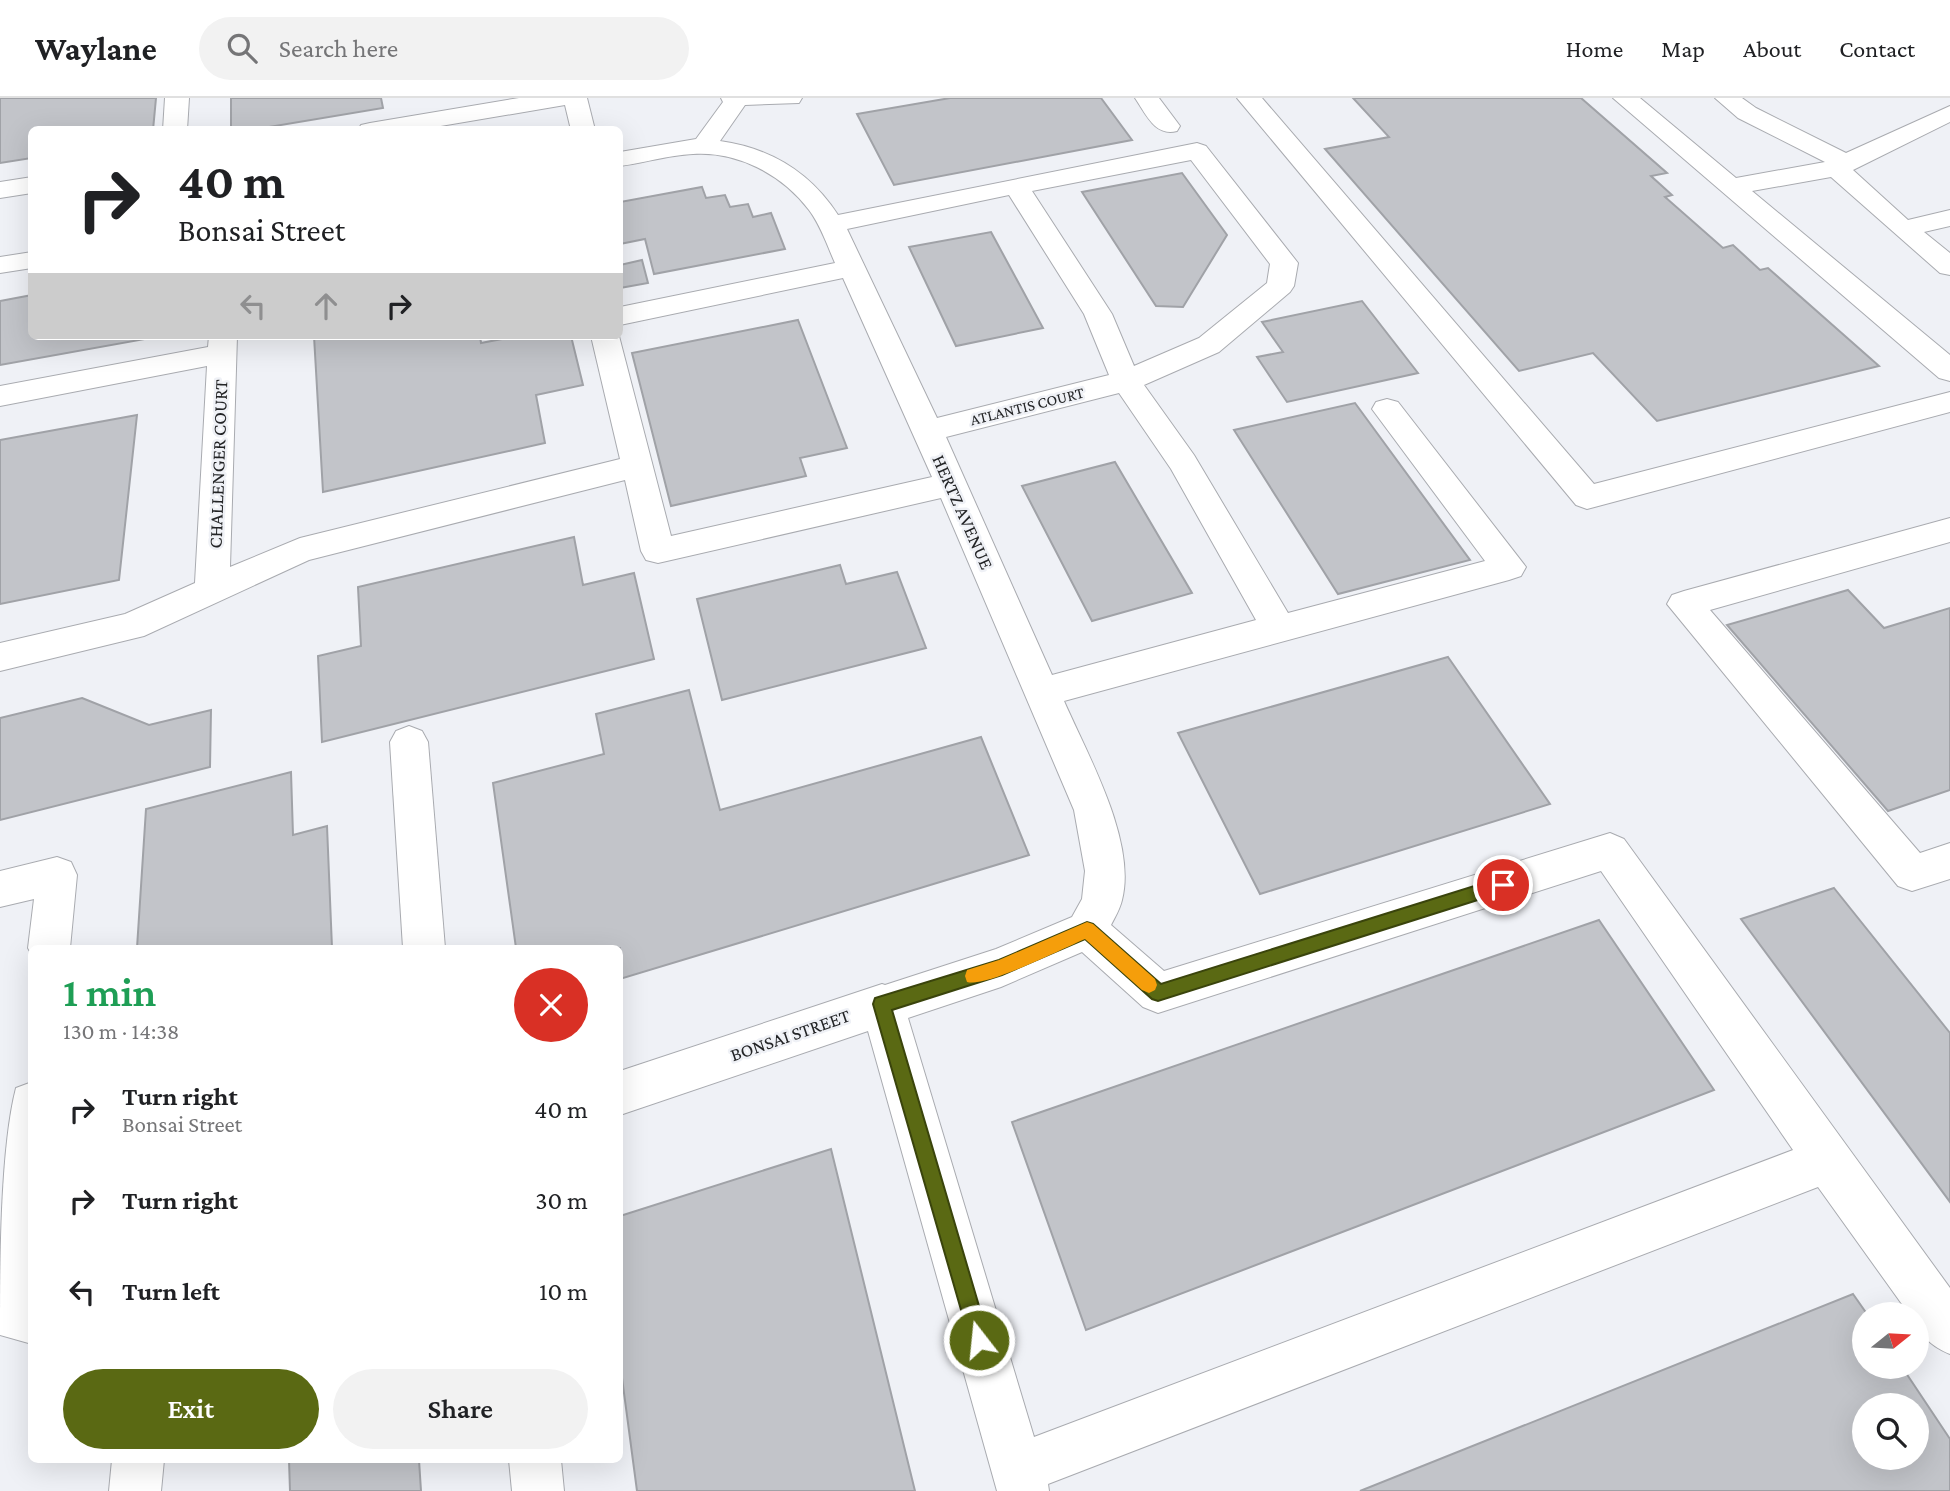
<!DOCTYPE html>
<html lang="en">
<head>
<meta charset="utf-8">
<style>
	:root { --surface:#fff; --page:#f2f2f2; --text:#202124; --muted:#757577; --line:#e0e0e0; --accent:#5a6913 }
	body { margin:0; font-family:"Crimson Pro",serif; background:var(--page); color:var(--text); height:100vh; display:flex; flex-direction:column; font-size:26px; white-space:nowrap }
	* { box-sizing:border-box; margin:0 }
	p { font-size:23px; color:var(--muted) }
	.icon { flex:none; width:38px; height:38px; fill:none; stroke:currentColor; stroke-width:2; stroke-linecap:round; stroke-linejoin:round }
	.map { position:relative; flex:1; overflow:hidden }
	.details { position:absolute; left:28px; top:847px; width:595px; height:518px; display:flex; flex-direction:column; background:var(--surface); border-radius:10px; box-shadow:0 7px 28px #0002 }
	.details>* { flex:none }
	.top-card { position:absolute; left:28px; top:28px; width:595px; height:214px; border-radius:10px; box-shadow:0 7px 28px #0002; background:#fff; color:var(--text); overflow:hidden }
	.needle { width:46px; rotate:72deg }
	.fabs { position:absolute; left:1852px; top:1204px; display:grid; gap:14px }
	.fabs a { display:grid; place-items:center; width:77px; height:77px; border-radius:50%; background:var(--surface); box-shadow:0 7px 28px #0002; font-size:35px }
	.pin { position:absolute; display:grid; place-items:center; width:60px; height:60px; color:#fff; margin:-30px; border:4px solid #fff; border-radius:50%; box-shadow:0 2px 7px #0007 }
	.me { position:absolute; width:77px; margin:-38px; rotate:344deg; stroke-linejoin:round; filter:drop-shadow(0 0 5px #0008) }
	.turn { display:flex; align-items:center; gap:24px; height:147px; padding:0 35px; font-size:32px }
	.turn .icon { width:91px; height:91px; stroke-width:2.5 }
	.turn b { display:block; font-size:49px; line-height:60px }
	.lanes { display:flex; align-items:center; height:66px; padding:0 35px; background:#0003; justify-content:center; gap:35px; direction:ltr }
	.lanes .off { opacity:.35 }
	.round { display:grid; place-items:center; flex:none; width:74px; height:74px; border-radius:37px; background:var(--page) }
	.head { display:flex; align-items:center; justify-content:space-between; height:119px; padding:0 35px }
	h1 { font-size:42px; font-weight:600; line-height:52px; color:#1e9e55 }
	.action { display:flex; gap:14px; margin-top:auto; padding:14px 35px }
	.action a { flex:1; height:80px; border-radius:42px; background:var(--accent); color:#fff; font-size:28px; font-weight:600; line-height:80px; text-align:center }
	.action a+a { background:var(--page); color:var(--text) }
	ul { padding:0; list-style:none }
	li { display:flex; align-items:center; gap:21px; height:91px; padding:0 35px }
	li div { flex:1 }
	li b { display:block; font-size:26px }
	li em { font-style:normal }
	header { display:flex; align-items:center; gap:42px; box-sizing:border-box; height:98px; padding:0 35px; background:var(--surface); border-bottom:2px solid var(--line) }
	header strong { font-size:33px }
	nav { display:flex; gap:38px; margin-inline-start:auto; font-size:24px }
	.search { width:490px; height:63px; background:var(--page); display:flex; align-items:center; gap:18px; box-sizing:border-box; padding:0 24px; border-radius:38px; color:var(--muted); font-size:26px }
	.map>svg:first-child { display:block }
	.building { fill:#c2c4c9; stroke:#a0a2a7; stroke-width:2; fill-rule:evenodd }
	.lines { fill:none; stroke-linecap:round; stroke-linejoin:round }
	.minor-casing { stroke:#a9abb0; stroke-width:2 }
	.minor { fill:#fff; fill-rule:evenodd }
	.route { fill:#5a6913; stroke:#3a440c; stroke-width:2 }
	.slow { fill:#f59e0b }
	.labels { text-anchor:middle; dominant-baseline:central; stroke-width:5; stroke-linejoin:round; paint-order:stroke }
	.far-street-label { font-size:16px; fill:#232426; stroke:#eff1f6 }
	.street-label { font-size:19px; fill:#232426; stroke:#eff1f6 }
</style>
</head>
<body>
<header>
<strong>Waylane</strong>
<div class="search"><svg class="icon" aria-label="search" viewBox="0 0 24 24"><circle cx="10" cy="10" r="6"/><path d="M15 15l6 6"/></svg>Search here</div>
<nav><a>Home</a><a>Map</a><a>About</a><a>Contact</a></nav>
</header>
<div class="map">
<svg width="1950" height="1393" viewBox="0 0 1950 1393">
	<rect width="100%" height="100%" fill="#eff1f6"/>
	<g class="building">
		<polygon points="0,0 156,0 153,32 32,32 32,60 0,65"/>
		<polygon points="231,0 381,0 383,10 251,32 231,32"/>
		<polygon points="950,0 1101,0 1132,42 894,87 857,16"/>
		<polygon points="1353,0 1581,0 1667,75 1651,78 1672,97 1665,99 1723,150 1733,147 1760,172 1768,170 1879,268 1657,323 1593,255 1519,273 1325,51 1389,39"/>
		<polygon points="1182,75 1227,137 1183,209 1156,208 1082,94"/>
		<polygon points="702,89 706,100 725,97 730,109 748,106 753,119 771,115 785,151 654,176 645,141 620,146 620,104"/>
		<polygon points="991,134 1043,230 956,248 909,149"/>
		<polygon points="642,162 648,185 620,190 620,167"/>
		<polygon points="32,197 32,238 145,238 145,241 0,267 0,203"/>
		<polygon points="1362,203 1418,275 1287,304 1257,259 1283,254 1262,224"/>
		<polygon points="798,222 847,350 800,360 806,378 671,408 632,255"/>
		<polygon points="314,238 480,238 481,245 517,238 571,238 583,287 536,297 545,345 323,394"/>
		<polygon points="1355,305 1470,462 1338,496 1234,332"/>
		<polygon points="137,317 119,482 0,506 0,342"/>
		<polygon points="1115,364 1192,495 1092,523 1022,388"/>
		<polygon points="574,439 583,487 634,475 654,561 322,644 318,558 361,548 358,489"/>
		<polygon points="840,467 846,486 897,474 926,550 722,602 697,501"/>
		<polygon points="1848,492 1884,530 1950,510 1950,692 1888,713 1727,527"/>
		<polygon points="1448,559 1550,706 1260,796 1178,635"/>
		<polygon points="689,592 720,712 981,639 1029,757 620,881 620,850 516,850 493,685 604,656 596,616"/>
		<polygon points="82,600 149,627 211,612 210,669 0,722 0,620"/>
		<polygon points="291,674 293,737 327,728 332,850 137,850 146,711"/>
		<polygon points="1834,790 1950,935 1950,1104 1741,821"/>
		<polygon points="1599,822 1714,992 1086,1232 1012,1024"/>
		<polygon points="831,1051 915,1393 637,1393 620,1265 620,1118"/>
		<path d="M1853,1196L1867,1216H1864V1269H1902L1950,1341V1393H1360ZM1864,1307H1916V1360H1864Z"/>
		<polygon points="289,1362 419,1362 421,1393 290,1393"/>
	</g>
	<g class="lines">
		<g class="minor-casing">
			<g id="minor">
				<polygon points="165,0 189,0 187,32 163,32"/>
				<polygon points="519,0 587,0 595,32 571,32 565,7 417,32 358,32 361,27 370,25"/>
				<path d="M721,0H802L799,5L745,7L720,43C770,50 810,74 838,117L1197,45L1206,48L1298,165L1294,188L1290,194L1219,254L1144,287L1194,357L1288,515L1485,463L1372,311L1376,304L1387,301L1398,304L1526,469L1521,478L1509,482L1064,603C1087,656 1137,743 1122,802C1120,811 1115,819 1111,827L1164,873L1610,735L1624,741L1950,1190V1256C1933,1249 1916,1237 1916,1216H1909L1818,1089L1048,1386L1049,1393H997L868,933L620,1017V973L882,886L885,887L996,851L1072,819L1082,801L1085,773L1074,712L941,400L658,465L646,462L641,453L625,382L309,462L144,538L0,573V545L125,516L195,485L207,268L0,308V288L208,249L209,238H237L230,469L300,440L620,361L591,238H619L671,438L932,379L843,180L620,227V209L835,165C827,147 821,128 809,112C783,77 738,53 693,56C668,57 644,65 620,68V54L696,41L723,4ZM1191,62L1270,166L1267,185L1199,240L1134,268L1112,216L1032,93ZM1009,97L1084,216L1109,277L937,320L847,131ZM1119,295L1171,371L1256,522L1052,577L946,339ZM1601,773L1793,1052L1034,1339L908,920L1001,889L1082,854L1143,909L1158,915Z"/>
				<path d="M1135,0H1159L1180,28L1177,33C1155,39 1146,16 1135,0Z"/>
				<polygon points="1237,0 1262,0 1594,386 1950,294 1950,314 1587,411 1576,407"/>
				<polygon points="1613,0 1640,0 1736,80 1825,64 1738,20 1715,0 1742,0 1756,10 1846,55 1950,8 1950,24 1853,72 1908,122 1950,112 1950,128 1924,134 1950,155 1950,177 1940,175 1831,79 1752,93 1950,257 1950,283 1939,280"/>
				<polygon points="32,79 32,95 0,100 0,84"/>
				<polygon points="32,154 32,170 0,175 0,159"/>
				<polygon points="1950,420 1950,444 1710,512 1920,755 1950,745 1950,781 1912,793 1898,788 1667,506 1672,497 1684,493"/>
				<polygon points="409,628 422,633 428,644 445,850 403,850 390,644 396,633"/>
				<polygon points="57,759 71,764 77,777 70,850 32,850 32,857 28,850 34,801 0,809 0,773"/>
				<path d="M32,984V1246L0,1237C0,1169 0,1052 16,990Z"/>
				<polygon points="112,1362 164,1362 161,1393 109,1393"/>
				<polygon points="509,1362 561,1362 564,1393 512,1393"/>
			</g>
		</g>
		<use href="#minor" class="minor"/>
	</g>
	<polygon class="route" points="1503,779 1509,781 1512,787 1509,792 1503,794 1158,903 1152,901 1085,841 1002,877 892,912 989,1242 986,1250 979,1253 972,1250 873,906 875,900 999,862 1087,824 1093,826 1161,886"/>
	<path class="slow" d="M1087,824L1093,826L1155,881L1157,887L1155,892L1149,895L1142,892L1085,841C1064,850 985,890 967,884L965,878L967,872L999,862Z"/>
	<g class="labels">
		<g class="far-street-label">
			<text transform="translate(1027 308) rotate(-14)">ATLANTIS COURT</text>
		</g>
		<g class="street-label">
			<text transform="translate(218 366) rotate(-88)">CHALLENGER COURT</text>
			<text transform="translate(963 414) rotate(66)">HERTZ AVENUE</text>
			<text transform="translate(790 937) rotate(-19)">BONSAI STREET</text>
		</g>
	</g>
</svg>
<div class="fabs">
<a><svg class="needle" viewBox="-14 -14 28 28"><path d="M0-13l5 13h-10z" fill="#e53935"/><path d="M0 13l5-13h-10z" fill="#757577"/></svg></a>
<a><svg class="icon" aria-label="search" viewBox="0 0 24 24"><circle cx="10" cy="10" r="6"/><path d="M15 15l6 6"/></svg></a>
</div>
<div class="pin" style="left:1503px;top:787px;background:#d93025"><svg class="icon" aria-label="arrive" viewBox="0 0 24 24"><path d="M6 21V4h12l-3 4 3 4H6"/></svg></div>
<svg class="me" style="left:979px;top:1242px" viewBox="-20 -20 40 40"><circle r="17" fill="#5a6913" stroke="#fff" stroke-width="3"/><path d="M0-11L8 9 0 5-8 9z" fill="#fff"/></svg>
<div class="top-card">
<div class="turn"><svg class="icon" aria-label="right" viewBox="0 0 24 24"><path d="M7 20v-9h11M14 6l5 5-5 5"/></svg><div><b>40 m</b>Bonsai Street</div></div>
<div class="lanes"><svg class="icon off" aria-label="left" viewBox="0 0 24 24"><path d="M17 20v-9H6M10 6l-5 5 5 5"/></svg><svg class="icon off" aria-label="ahead" viewBox="0 0 24 24"><path d="M12 20V5M6 11l6-6 6 6"/></svg><svg class="icon" aria-label="right" viewBox="0 0 24 24"><path d="M7 20v-9h11M14 6l5 5-5 5"/></svg></div>
</div>
<section class="details">
<div class="head"><div><h1>1 min</h1><p>130 m · 14:38</p></div><a class="round" style="background:#d93025;color:#fff"><svg class="icon" aria-label="close" viewBox="0 0 24 24"><path d="M6 6l12 12M18 6L6 18"/></svg></a></div>
<ul>
<li><svg class="icon" aria-label="right" viewBox="0 0 24 24"><path d="M7 20v-9h11M14 6l5 5-5 5"/></svg><div><b>Turn right</b><p>Bonsai Street</p></div><em>40 m</em></li>
<li><svg class="icon" aria-label="right" viewBox="0 0 24 24"><path d="M7 20v-9h11M14 6l5 5-5 5"/></svg><div><b>Turn right</b></div><em>30 m</em></li>
<li><svg class="icon" aria-label="left" viewBox="0 0 24 24"><path d="M17 20v-9H6M10 6l-5 5 5 5"/></svg><div><b>Turn left</b></div><em>10 m</em></li>
</ul>
<div class="action"><a>Exit</a><a>Share</a></div>
</section>
</div>
</body>
</html>
